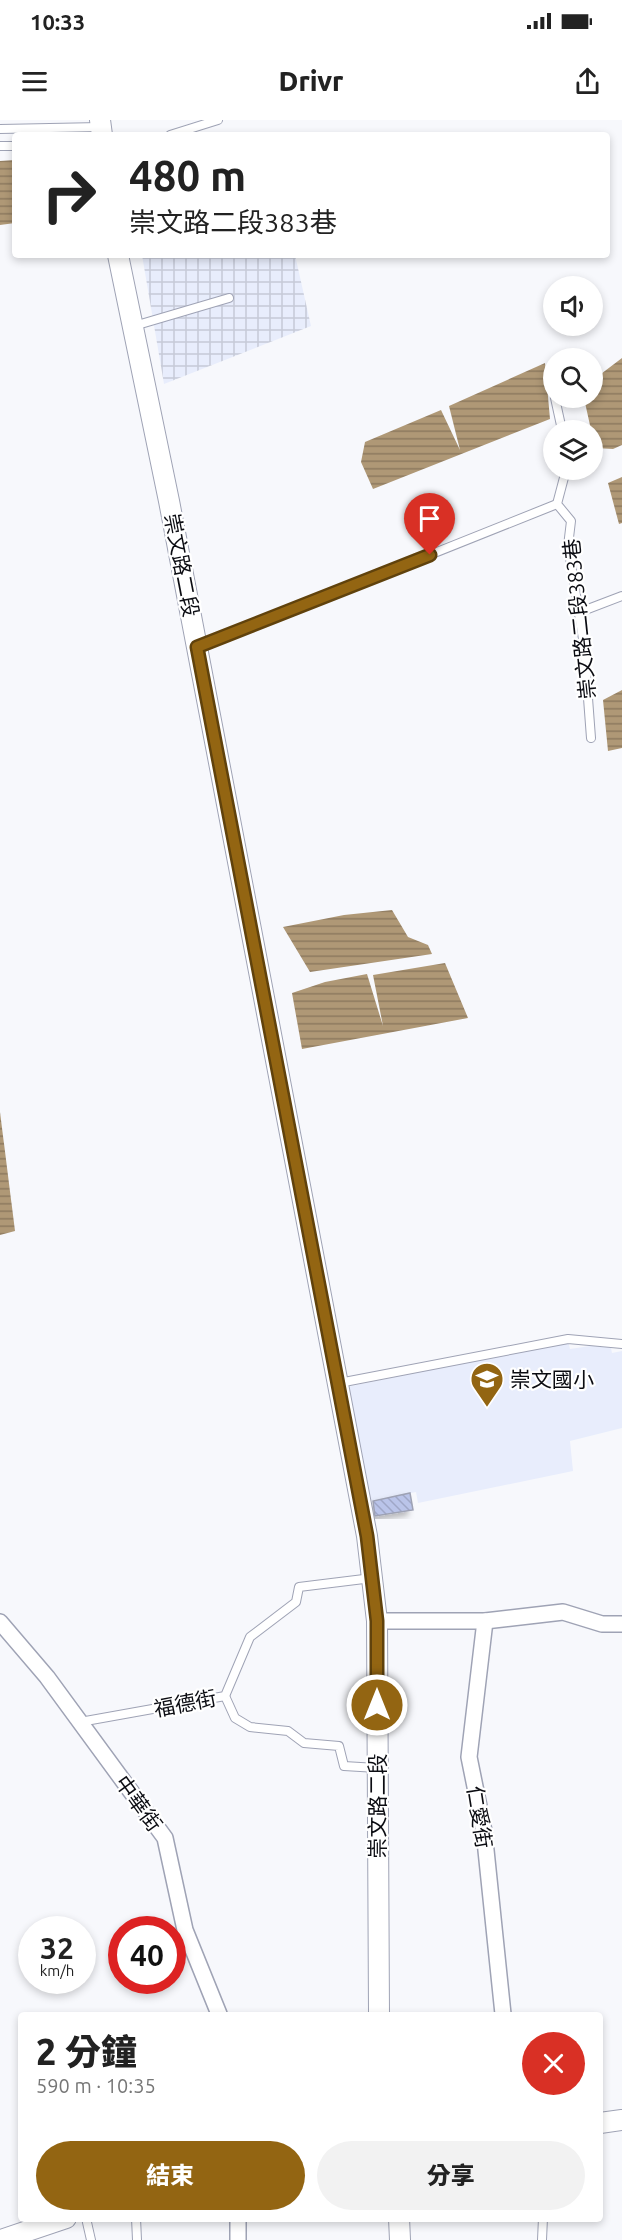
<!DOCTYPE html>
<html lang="zh-TW">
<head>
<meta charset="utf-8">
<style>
	:root { --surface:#fff; --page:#f2f2f2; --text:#222; --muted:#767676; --accent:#936512 }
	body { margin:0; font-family:Ubuntu,"Noto Sans TC",sans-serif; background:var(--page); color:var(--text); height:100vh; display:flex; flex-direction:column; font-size:22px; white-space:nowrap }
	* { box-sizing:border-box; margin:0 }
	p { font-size:20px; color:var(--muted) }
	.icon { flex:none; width:33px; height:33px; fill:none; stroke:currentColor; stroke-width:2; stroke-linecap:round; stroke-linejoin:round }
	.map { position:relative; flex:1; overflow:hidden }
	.sheet { position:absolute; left:18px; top:1892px; width:585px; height:210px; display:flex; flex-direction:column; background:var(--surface); border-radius:6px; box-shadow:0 3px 9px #0003 }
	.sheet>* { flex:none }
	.top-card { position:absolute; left:12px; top:12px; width:598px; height:126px; border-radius:6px; box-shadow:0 3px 9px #0003; background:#fff; color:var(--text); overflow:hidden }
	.buttons { position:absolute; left:543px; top:156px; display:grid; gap:12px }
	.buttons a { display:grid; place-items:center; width:60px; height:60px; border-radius:50%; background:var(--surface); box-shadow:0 3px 9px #0003; font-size:30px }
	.speed { position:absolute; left:18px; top:1796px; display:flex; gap:12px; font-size:30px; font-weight:700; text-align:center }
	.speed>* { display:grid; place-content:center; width:78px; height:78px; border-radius:50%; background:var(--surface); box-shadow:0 3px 9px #0003; line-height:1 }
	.speed small { font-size:15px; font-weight:400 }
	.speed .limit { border:9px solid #d22; background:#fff; color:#111 }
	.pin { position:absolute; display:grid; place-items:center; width:51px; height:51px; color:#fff; margin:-62px -26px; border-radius:50% 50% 50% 0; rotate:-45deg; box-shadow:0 0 6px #0007 }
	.pin .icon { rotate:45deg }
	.me { position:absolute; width:66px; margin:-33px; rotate:0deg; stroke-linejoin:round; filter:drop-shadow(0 0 4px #0008) }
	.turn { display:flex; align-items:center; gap:21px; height:126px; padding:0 18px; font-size:27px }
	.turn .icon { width:78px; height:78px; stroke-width:2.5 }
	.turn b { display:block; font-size:42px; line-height:51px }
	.round { display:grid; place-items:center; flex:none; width:63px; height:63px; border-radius:32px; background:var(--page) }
	.overview { display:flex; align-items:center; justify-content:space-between; height:102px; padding:0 18px }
	h1 { font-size:36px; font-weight:800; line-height:45px }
	.button { display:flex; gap:12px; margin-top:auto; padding:12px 18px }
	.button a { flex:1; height:69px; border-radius:36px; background:var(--accent); color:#fff; font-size:24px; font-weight:800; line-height:69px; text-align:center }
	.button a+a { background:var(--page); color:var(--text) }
	.status { display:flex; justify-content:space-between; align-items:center; height:42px; padding:0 30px; background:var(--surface); direction:ltr }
	.status svg { height:16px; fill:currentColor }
	header { display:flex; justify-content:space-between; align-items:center; height:78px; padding:0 18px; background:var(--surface); font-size:27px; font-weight:800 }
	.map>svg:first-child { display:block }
	.built { fill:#e8edfc }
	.industrial { fill:url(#industrial-grid) }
	.water { fill:url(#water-rules) }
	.building { fill:url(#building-back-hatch); stroke:#9ea2b4; stroke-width:1.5; filter:url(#shadow) }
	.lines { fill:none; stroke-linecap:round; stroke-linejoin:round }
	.service-casing { stroke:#9fa3b5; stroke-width:10 }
	.minor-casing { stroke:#9fa3b5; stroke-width:18 }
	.tertiary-casing { stroke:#9fa3b5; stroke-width:22 }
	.service { stroke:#fff; stroke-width:8 }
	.minor { stroke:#fff; stroke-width:15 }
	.tertiary { stroke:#fff; stroke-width:20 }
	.route-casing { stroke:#60420c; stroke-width:15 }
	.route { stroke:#936512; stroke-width:10 }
	.labels { text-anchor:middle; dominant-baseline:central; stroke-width:4.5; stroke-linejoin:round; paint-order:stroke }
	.street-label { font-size:21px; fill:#0b0c12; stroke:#fff }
	.poi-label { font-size:21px; fill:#0b0c12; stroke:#fff; text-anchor:start }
</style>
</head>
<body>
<div class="status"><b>10:33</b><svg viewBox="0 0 49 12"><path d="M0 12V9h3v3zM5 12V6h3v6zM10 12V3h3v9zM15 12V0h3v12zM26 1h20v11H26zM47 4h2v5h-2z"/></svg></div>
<header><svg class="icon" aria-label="menu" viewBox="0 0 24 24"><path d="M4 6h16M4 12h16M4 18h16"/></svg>Drivr<svg class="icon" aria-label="share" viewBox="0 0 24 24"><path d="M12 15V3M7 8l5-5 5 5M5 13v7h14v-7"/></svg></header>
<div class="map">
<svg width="622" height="2120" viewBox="0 0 622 2120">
	<defs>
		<pattern id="industrial-grid" width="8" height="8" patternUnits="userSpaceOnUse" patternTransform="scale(1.5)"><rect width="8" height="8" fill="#e8edfc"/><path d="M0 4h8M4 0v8" fill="none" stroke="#c6cad7"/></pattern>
		<pattern id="water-rules" width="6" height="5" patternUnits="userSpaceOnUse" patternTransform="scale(1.5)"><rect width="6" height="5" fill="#af9876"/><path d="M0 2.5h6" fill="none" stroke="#8d7a5f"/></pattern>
		<pattern id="building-back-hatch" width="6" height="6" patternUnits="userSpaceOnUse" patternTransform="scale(1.5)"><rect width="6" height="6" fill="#bac4e9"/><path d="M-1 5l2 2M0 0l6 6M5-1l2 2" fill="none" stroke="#9fa7c7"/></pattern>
		<filter id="shadow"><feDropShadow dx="-5" dy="5" stdDeviation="3" flood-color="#0004"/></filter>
	</defs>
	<rect width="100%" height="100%" fill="#f7f8fc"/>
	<polygon class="built" points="568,1221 570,1229 610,1223 612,1233 622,1231 622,1308 570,1321 573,1351 418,1383 416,1372 370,1381 347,1267"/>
	<polygon class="industrial" points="142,135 295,135 311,206 164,264"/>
	<g class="water">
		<polygon points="15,40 15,103 0,105 0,41"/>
		<polygon points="622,238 622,325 613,329 595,328 584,278 592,278 593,260"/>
		<polygon points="545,243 550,299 373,369 361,342 365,322 441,290 460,330 449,286"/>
		<polygon points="622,357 622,403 619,404 608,363"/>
		<polygon points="622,570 622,628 608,631 603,580"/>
		<polygon points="392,790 408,817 428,825 432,834 310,852 283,807 344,795"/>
		<polygon points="445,843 468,898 302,929 292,873 325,862 367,854 383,906 373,855"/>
		<polygon points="0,992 15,1111 0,1115"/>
	</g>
	<polygon class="building" points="410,1373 413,1390 375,1396 373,1381"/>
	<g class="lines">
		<g class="service-casing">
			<g id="service">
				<polyline points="0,9 100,7"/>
				<polyline points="170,15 218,0"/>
				<polyline points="0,26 15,26"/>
				<polyline points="134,206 229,178"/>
				<polyline points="551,255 554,268"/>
				<polyline points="555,278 562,310"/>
				<polyline points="566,350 557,384 571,401 568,426 584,525 591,618"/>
				<polyline points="580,492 622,476"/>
				<polyline points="199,527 557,384"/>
				<polyline points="339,1263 568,1219 622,1224"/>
				<polyline points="225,1576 235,1598 250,1607 288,1611 304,1623 339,1626 344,1646 377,1648"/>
				<polyline points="80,1602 225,1576 250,1517 296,1482 299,1467 372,1458"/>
				<polyline points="86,2098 91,2120"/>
				<polyline points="136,2098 137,2120"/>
				<polyline points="542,2120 543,2098"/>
			</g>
		</g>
		<g class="minor-casing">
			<g id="minor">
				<polyline points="377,1501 485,1501 563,1492 602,1504 622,1504"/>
				<polyline points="485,1501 469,1637 484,1711 503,1894"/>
				<polyline points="0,1502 47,1557 165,1718 185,1810 219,1894"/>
				<polyline points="238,2098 238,2120"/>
			</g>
		</g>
		<g class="tertiary-casing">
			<g id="tertiary">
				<polyline points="100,0 102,15"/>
				<polyline points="118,135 169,381 367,1416 377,1501 379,1894"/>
				<polyline points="600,2003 622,2000"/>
				<polyline points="399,2098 400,2120"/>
				<polyline points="1,2120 66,2098"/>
			</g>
		</g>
		<use href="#service" class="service"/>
		<use href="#minor" class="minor"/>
		<use href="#tertiary" class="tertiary"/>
	</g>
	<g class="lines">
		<g class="route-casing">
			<polyline id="route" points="377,1585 377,1501 367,1416 197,527 430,435"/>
		</g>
		<use href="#route" class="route"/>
	</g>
	<defs>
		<g id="school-pin" transform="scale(1.725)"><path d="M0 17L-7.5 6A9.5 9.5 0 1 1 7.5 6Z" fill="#936512" stroke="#fff"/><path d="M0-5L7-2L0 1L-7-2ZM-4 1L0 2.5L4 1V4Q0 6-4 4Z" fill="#fff"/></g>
	</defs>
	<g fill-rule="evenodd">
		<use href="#school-pin" x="487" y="1259"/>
	</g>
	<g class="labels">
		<g class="street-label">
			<text transform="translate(182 445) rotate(79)">崇文路二段</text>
			<text transform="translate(579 499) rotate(-96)">崇文路二段383巷</text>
			<text transform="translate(185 1583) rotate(-11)">福德街</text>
			<text transform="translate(139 1683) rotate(54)">中華街</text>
			<text transform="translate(377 1686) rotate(-90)">崇文路二段</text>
			<text transform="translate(480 1697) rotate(81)">仁愛街</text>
		</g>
		<g class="poi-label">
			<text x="510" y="1259">崇文國小</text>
		</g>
	</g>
</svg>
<div class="buttons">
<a><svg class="icon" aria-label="sound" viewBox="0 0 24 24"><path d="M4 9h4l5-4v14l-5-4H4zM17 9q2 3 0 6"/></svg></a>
<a><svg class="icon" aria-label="search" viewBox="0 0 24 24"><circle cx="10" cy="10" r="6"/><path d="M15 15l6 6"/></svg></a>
<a><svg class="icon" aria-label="layers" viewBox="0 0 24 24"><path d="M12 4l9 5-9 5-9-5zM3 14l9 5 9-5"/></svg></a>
</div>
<div class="speed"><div>32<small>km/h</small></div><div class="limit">40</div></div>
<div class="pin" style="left:430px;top:435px;background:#d93025"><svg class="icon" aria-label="arrive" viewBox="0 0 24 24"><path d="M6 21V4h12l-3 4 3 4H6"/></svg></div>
<svg class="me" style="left:377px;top:1585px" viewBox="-20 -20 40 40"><circle r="17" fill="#936512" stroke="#fff" stroke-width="3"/><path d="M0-11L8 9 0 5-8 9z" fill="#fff"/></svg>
<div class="top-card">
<div class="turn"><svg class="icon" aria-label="right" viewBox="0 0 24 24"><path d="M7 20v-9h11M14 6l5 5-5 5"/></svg><div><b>480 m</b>崇文路二段383巷</div></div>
</div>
<section class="sheet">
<div class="overview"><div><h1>2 分鐘</h1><p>590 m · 10:35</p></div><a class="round" style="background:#d93025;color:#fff"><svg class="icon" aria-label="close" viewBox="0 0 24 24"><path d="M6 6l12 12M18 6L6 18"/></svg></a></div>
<div class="button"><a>結束</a><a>分享</a></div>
</section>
</div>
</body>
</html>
